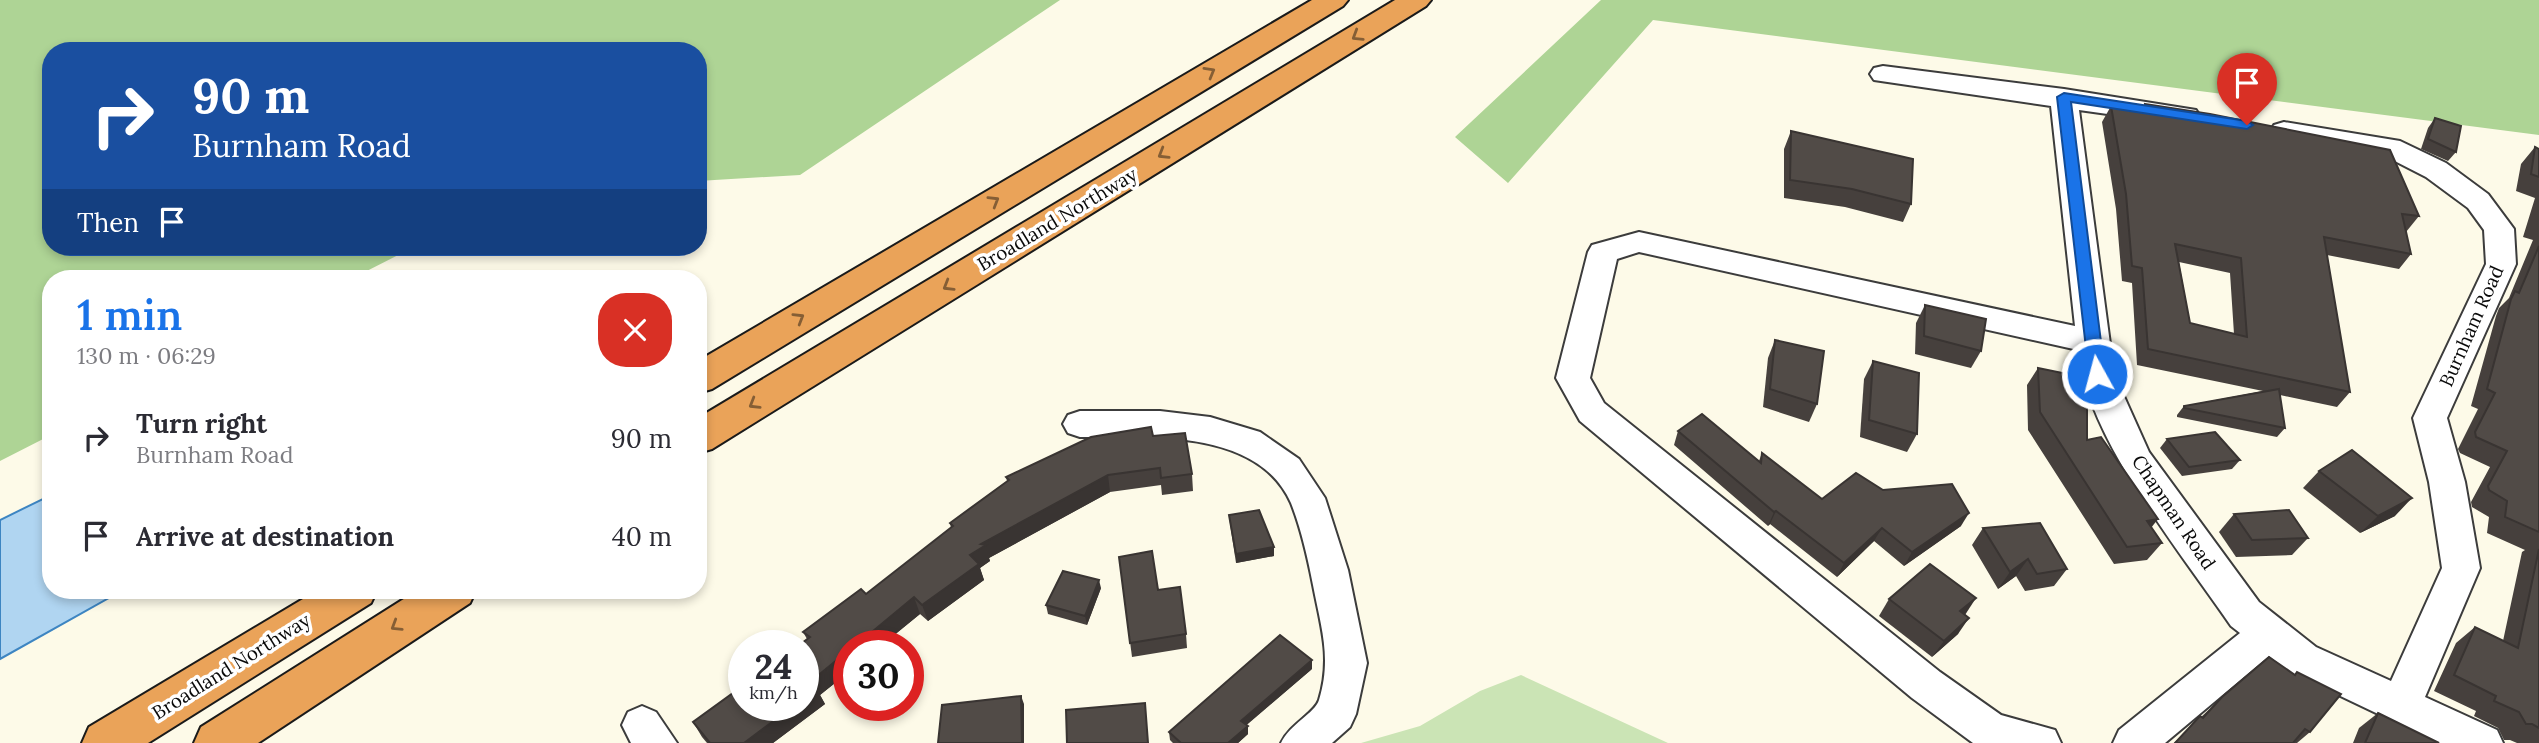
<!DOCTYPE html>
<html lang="en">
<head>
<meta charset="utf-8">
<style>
	:root { --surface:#fff; --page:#f7f7f7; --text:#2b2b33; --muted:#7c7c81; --accent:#1a73e8 }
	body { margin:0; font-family:Lora,serif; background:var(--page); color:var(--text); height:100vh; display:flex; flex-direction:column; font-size:26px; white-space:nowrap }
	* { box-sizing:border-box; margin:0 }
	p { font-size:23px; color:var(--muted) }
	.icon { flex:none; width:38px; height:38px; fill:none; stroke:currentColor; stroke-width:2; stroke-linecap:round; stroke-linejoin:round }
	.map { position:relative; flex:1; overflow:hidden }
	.drawer { position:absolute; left:42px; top:270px; width:665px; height:329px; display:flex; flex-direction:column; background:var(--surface); border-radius:28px; box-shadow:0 4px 10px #0003 }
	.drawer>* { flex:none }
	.top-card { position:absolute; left:42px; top:42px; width:665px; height:214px; border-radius:28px; box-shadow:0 4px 10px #0003; background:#1a4fa0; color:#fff; overflow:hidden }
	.speed { position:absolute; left:728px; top:630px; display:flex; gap:14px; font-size:35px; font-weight:700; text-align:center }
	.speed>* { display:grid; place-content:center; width:91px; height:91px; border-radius:50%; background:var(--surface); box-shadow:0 4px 10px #0003; line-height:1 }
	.speed small { font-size:18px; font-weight:400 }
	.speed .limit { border:10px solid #d22; background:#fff; color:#111 }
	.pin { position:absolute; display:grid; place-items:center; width:60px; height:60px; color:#fff; margin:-72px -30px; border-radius:50% 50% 50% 0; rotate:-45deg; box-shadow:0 0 7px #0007 }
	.pin .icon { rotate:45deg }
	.me { position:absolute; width:77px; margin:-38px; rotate:353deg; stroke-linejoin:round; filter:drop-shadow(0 0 5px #0008) }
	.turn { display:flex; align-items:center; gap:24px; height:147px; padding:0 35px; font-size:32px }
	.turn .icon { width:91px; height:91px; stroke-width:2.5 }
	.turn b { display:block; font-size:49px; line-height:60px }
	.then { display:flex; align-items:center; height:66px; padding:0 35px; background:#0003; gap:14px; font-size:26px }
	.round { display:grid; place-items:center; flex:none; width:74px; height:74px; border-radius:28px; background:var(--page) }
	.overview { display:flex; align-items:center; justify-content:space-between; height:119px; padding:0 35px }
	h1 { font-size:42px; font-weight:600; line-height:52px; color:var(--accent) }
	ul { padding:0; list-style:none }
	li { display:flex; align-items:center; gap:21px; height:98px; padding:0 35px }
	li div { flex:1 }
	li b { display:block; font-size:26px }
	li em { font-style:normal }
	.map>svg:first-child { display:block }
	.green { fill:#cbe4b5 }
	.forest { fill:#aed495 }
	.water { fill:#b0d5f1; stroke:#3d85c2; stroke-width:2 }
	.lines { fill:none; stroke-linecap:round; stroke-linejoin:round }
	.street-casing { stroke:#3c3c3c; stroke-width:4 }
	.highway-casing { stroke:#1a1a1a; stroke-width:4 }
	.street { fill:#fff; fill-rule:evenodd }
	.highway { fill:#eaa359; fill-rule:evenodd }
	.wall { fill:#46403d; fill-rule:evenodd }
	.shaded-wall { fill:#393432 }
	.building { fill:#514b47; stroke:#393432; stroke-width:2; fill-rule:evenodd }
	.oneway { stroke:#855e35 }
	.route { fill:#1a73e8; stroke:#114b97; stroke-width:2 }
	.labels { text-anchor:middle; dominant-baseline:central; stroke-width:7; stroke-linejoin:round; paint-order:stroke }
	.street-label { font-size:19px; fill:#090909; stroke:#fff }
</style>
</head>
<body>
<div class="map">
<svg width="2539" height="743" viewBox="0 0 2539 743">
	<rect width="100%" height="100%" fill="#fdfae8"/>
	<polygon class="green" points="1521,675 1668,743 1361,743 1420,726 1480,691"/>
	<g class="forest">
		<polygon points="0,0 1060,0 800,175 698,181 698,51 51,51 51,247 414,247 353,278 51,278 51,435 0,461"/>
		<polygon points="1601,0 2539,0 2539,135 1653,20 1508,183 1455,137"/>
	</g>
	<polygon class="water" points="51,495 51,590 123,590 0,659 0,520"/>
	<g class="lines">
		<g class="street-casing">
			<g id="street">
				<path d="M1883,66L2064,89L2196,110L2200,116L2196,122L2186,125L2079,110L2114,374L2149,452L2259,602L2316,647L2391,681L2442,568L2429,482L2413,418L2486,264L2484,230L2468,208L2426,177L2383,155L2284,140L2274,137L2270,131L2274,125L2284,122L2400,141L2446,163L2488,194L2514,229L2516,264L2447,418L2465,482L2480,568L2425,697L2497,730L2503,743H2439L2288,671L2269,656L2165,743H2113L2119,730L2240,633L2231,626C2180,551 2088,440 2078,350L1639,252L1617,259L1590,378L1604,403L1940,672L2001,715L2055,730L2061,743H1973L1912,698L1580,421L1556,378L1588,252L1592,245L1639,232L2075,326L2051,106L1874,80L1870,74L1874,68Z"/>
				<path d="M1080,411H1160L1210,417L1260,432L1299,459L1325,498L1348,570L1367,663L1356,714L1350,727L1332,743H1281C1290,724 1315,713 1319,700C1332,658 1321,627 1313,585C1308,559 1301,528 1291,503C1258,428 1147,437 1080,437L1068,433L1063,424L1068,415Z"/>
				<polygon points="642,706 656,712 677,743 631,743 622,725 628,712"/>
			</g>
		</g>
		<g class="highway-casing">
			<g id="highway">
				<polygon points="1312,0 1348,0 1343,6 712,389 698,393 698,361"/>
				<polygon points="1395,0 1431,0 1426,6 712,449 698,453 698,418"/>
				<polygon points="318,590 377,590 371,603 148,743 82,743 89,727"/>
				<polygon points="418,590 476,590 470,603 258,743 194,743 201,727"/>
			</g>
		</g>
		<use href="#street" class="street"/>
		<use href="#highway" class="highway"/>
	</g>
	<g class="wall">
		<path d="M2145,104L2419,216L2406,232L2411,254L2399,269L2327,255L2350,392L2337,407L2280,395L2285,428L2277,437L2177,417V415L2184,406L2263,391L2137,365L2132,283L2122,281L2116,209L2102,122L2111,106L2141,111ZM2179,262L2230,273L2234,334L2190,323Z"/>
		<polygon points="2435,118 2456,152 2448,161 2421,149 2428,128"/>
		<polygon points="1791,131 1911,204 1903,222 1845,207 1784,198 1784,149"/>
		<polygon points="2535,147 2539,149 2539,743 2517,743 2510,740 2504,740 2498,728 2474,716 2476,711 2434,691 2456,643 2475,627 2503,641 2522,552 2525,550 2487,533 2489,517 2472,507 2471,502 2490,467 2460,453 2458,449 2478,409 2471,406 2496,316 2499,308 2509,298 2533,240 2523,237 2535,198 2516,191 2521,164"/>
		<polygon points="1925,305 1981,351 1971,368 1915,354 1916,323"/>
		<polygon points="1775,340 1817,404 1809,422 1763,407 1768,358"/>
		<polygon points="1873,361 1917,434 1907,452 1860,437 1864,379"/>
		<polygon points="2038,368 2087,440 2162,543 2147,560 2114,564 2028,430 2027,385"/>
		<polygon points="1678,431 1759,461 1762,453 1822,499 1883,490 1961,526 1904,566 1874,541 1837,577 1770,524 1768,526 1674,445"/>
		<polygon points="1153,436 1192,474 1193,491 1162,495 1161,485 1110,492 989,558 990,561 980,568 984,580 928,621 920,614 820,695 825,704 773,743 707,743 702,737 693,722 807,639 803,632 866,594 951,528 950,523 1007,481 1006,477"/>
		<polygon points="2167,439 2240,460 2232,469 2182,476 2160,448"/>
		<polygon points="2319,471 2395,516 2360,533 2303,488"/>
		<polygon points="2234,514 2308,538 2292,555 2236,557 2219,532"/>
		<polygon points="1229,515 1274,556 1236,563 1230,524"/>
		<polygon points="1983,528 2067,569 2054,586 2025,591 2016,576 1998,589 1972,545"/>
		<polygon points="1119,557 1158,590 1186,634 1187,648 1132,657"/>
		<polygon points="1101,588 1087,625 1048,614 1046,605"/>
		<polygon points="1889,599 1965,615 1958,634 1932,657 1879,616"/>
		<polygon points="1312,669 1246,725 1248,726 1248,734 1238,743 1173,743 1170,740 1169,732"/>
		<polygon points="2297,672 2310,732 2297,743 2174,743 2222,697 2295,675"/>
		<polygon points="2378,713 2439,743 2353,743 2359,728"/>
	</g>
	<g class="shaded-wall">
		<polygon points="1108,475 1110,492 989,558 990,561 980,568 984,580 928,621 922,605 981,544"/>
		<polygon points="2412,498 2395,516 2360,533 2378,516"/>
		<polygon points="1776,511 1770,524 1768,526 1774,512"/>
		<polygon points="1969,513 1961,526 1904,566 1912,552"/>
		<polygon points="2158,519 2144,537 2147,521"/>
		<polygon points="1882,528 1874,541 1837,577 1844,563"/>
		<polygon points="1274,547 1274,556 1236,563 1236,554"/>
		<polygon points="2028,559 2016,576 1998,589 2010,572"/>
		<polygon points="1099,580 1101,588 1087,625 1085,616"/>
		<polygon points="914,597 920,614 881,646 855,646"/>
		<polygon points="1976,598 1965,615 1960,611"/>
		<polygon points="1969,618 1958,634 1932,657 1944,641"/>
		<polygon points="849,650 849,672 820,695 825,704 773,743 744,743 795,705 803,705 803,699 810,682"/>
		<polygon points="1312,660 1312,669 1242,729 1241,721"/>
		<polygon points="1021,696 1024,704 1024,743 1022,743"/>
		<polygon points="1248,726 1248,734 1238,743 1228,743"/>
	</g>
	<g class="building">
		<path d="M2145,104L2210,114L2390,150L2419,216L2402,214L2411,254L2324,237L2350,392L2148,349L2142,268L2132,266L2126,194L2111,106L2146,112ZM2175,244L2241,258L2247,337L2190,323Z"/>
		<polygon points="2435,118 2461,126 2456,152 2428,139"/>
		<polygon points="1791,131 1913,159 1911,204 1852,189 1790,180"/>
		<polygon points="2535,147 2539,149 2539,177 2531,174"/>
		<polygon points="2539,246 2539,532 2505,517 2507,501 2489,490 2488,486 2507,451 2476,437 2475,432 2495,393 2487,389 2511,299 2515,291 2519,293"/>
		<polygon points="1925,305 1986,319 1981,351 1924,336"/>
		<polygon points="1775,340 1824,351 1817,404 1770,389"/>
		<polygon points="1873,361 1919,373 1917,434 1869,420"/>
		<polygon points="2038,368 2087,378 2087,440 2101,437 2158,519 2147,521 2162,543 2127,547 2040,412"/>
		<polygon points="2279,389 2285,428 2184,408 2184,406"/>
		<polygon points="1702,414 1761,463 1762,453 1822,499 1856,473 1883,490 1952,484 1969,513 1912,552 1882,528 1844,563 1776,511 1774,512 1678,431"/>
		<polygon points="1151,427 1153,436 1185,433 1192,474 1161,478 1160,468 1108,475 981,544 986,545 970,555 979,564 922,605 914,597 855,646 849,646 849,650 810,682 817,689 803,699 803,646 798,646 810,637 803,632 861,589 866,594 953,526 950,523 1009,480 1006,477 1091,437"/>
		<polygon points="2215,432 2240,460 2189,467 2167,439"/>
		<polygon points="2352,450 2412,498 2378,516 2319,471"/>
		<polygon points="1259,510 1274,547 1236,554 1229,515"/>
		<polygon points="2289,510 2308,538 2252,540 2234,514"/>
		<polygon points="2040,523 2067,569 2037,574 2028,559 2010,572 1983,528"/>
		<polygon points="2539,549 2539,728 2532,724 2526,724 2519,712 2494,701 2496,696 2454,675 2475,627 2518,648"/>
		<polygon points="1152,551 1158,590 1180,587 1186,634 1130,643 1119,557"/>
		<polygon points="1930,564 1976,598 1960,611 1969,618 1944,641 1889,599"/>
		<polygon points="1063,571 1099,580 1085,616 1046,605"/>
		<polygon points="1280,635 1312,660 1241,721 1248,726 1228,743 1181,743 1169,732"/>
		<polygon points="2269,657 2295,675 2297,672 2341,694 2310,732 2305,729 2293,743 2175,743 2200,716 2203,718 2222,697"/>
		<polygon points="744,685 744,705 795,705 744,743 710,743 693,722"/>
		<polygon points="1021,696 1022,743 938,743 942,705"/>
		<polygon points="1145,703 1148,743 1067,743 1066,710"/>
		<polygon points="2378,713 2439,743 2365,743"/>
	</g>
	<defs><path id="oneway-chevron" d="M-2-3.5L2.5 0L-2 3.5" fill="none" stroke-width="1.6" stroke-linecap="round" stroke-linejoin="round" transform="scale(1.75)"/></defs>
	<g class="oneway">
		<use href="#oneway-chevron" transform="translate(1357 36) rotate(148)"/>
		<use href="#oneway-chevron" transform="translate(1210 72) rotate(-30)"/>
		<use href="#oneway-chevron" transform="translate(1163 154) rotate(149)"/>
		<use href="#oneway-chevron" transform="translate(994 201) rotate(-31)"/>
		<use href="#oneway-chevron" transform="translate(948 286) rotate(149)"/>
		<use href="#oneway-chevron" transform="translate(799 318) rotate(-31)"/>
		<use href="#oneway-chevron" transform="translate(754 404) rotate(149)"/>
		<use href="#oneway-chevron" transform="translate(396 626) rotate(148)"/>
	</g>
	<polygon class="route" points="2064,93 2247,121 2253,125 2247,129 2071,102 2105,374 2097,380 2089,374 2057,97"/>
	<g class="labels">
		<g class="street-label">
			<text transform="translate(1057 219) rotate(-31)">Broadland Northway</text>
			<text transform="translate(2471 326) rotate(-66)">Burnham Road</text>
			<text transform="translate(2174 512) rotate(56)">Chapman Road</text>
			<text transform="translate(231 666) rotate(-32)">Broadland Northway</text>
		</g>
	</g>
</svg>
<div class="speed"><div>24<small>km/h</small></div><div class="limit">30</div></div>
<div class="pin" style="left:2247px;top:125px;background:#d93025"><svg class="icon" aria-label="arrive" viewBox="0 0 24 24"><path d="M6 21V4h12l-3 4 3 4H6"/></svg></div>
<svg class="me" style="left:2097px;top:374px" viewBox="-20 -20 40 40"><circle r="17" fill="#1a73e8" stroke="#fff" stroke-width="3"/><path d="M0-11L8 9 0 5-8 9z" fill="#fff"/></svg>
<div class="top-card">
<div class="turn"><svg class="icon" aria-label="right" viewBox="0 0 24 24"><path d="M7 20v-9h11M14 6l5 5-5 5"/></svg><div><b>90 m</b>Burnham Road</div></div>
<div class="then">Then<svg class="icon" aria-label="arrive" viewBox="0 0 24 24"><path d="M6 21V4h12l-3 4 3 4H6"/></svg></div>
</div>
<section class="drawer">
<div class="overview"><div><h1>1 min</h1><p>130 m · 06:29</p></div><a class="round" style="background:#d93025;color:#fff"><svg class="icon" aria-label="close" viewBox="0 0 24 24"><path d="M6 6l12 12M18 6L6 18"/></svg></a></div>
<ul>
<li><svg class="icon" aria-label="right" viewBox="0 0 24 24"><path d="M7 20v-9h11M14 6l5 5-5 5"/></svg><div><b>Turn right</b><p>Burnham Road</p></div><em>90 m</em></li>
<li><svg class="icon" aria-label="arrive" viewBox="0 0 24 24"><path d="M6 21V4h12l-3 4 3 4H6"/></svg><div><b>Arrive at destination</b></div><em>40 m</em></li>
</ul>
</section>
</div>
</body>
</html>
